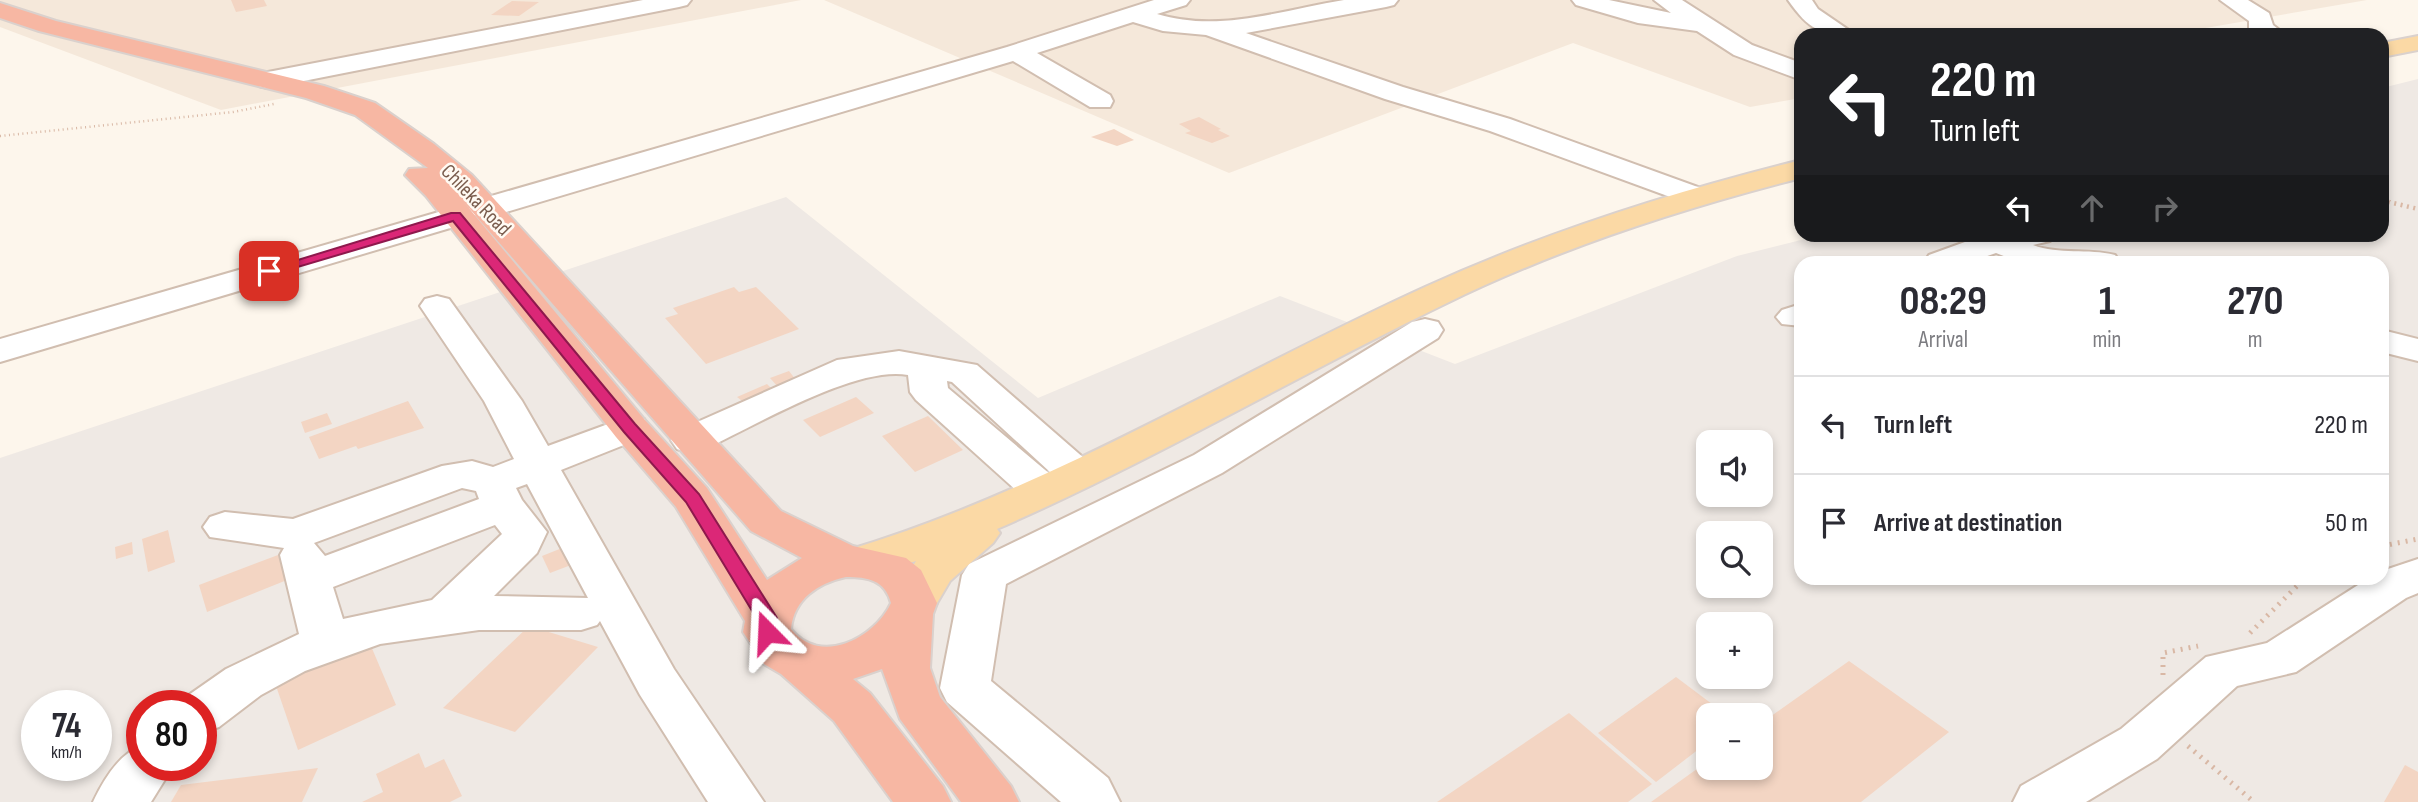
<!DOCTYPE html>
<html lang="en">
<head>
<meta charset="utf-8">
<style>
	:root { --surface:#fff; --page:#f7f7f7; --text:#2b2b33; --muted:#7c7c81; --line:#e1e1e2 }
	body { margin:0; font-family:"Sofia Sans Condensed",sans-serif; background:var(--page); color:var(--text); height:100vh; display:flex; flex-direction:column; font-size:26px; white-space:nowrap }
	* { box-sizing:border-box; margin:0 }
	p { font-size:23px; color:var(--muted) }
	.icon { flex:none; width:38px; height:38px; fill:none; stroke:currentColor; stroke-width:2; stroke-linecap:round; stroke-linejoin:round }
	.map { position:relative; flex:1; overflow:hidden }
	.sheet { position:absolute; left:1794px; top:256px; width:595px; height:329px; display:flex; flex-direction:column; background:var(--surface); border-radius:21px; box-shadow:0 4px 10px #0003 }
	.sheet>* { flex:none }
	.hud { position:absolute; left:1794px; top:28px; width:595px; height:214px; border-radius:21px; box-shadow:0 4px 10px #0003; background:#202124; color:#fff; overflow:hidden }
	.tools { position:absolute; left:1696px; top:430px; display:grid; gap:14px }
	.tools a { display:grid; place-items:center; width:77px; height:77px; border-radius:14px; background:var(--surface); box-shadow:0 4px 10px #0003; font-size:35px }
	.speed { position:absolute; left:21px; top:690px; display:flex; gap:14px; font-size:35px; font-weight:700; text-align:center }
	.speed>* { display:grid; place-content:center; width:91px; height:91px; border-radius:50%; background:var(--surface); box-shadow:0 4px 10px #0003; line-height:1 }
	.speed small { font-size:18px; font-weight:400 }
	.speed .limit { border:10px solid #d22; background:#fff; color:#111 }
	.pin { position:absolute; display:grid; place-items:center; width:60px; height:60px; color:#fff; margin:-30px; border-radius:14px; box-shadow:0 4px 10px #0006 }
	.me { position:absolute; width:77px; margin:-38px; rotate:339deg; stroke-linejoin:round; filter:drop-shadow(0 0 5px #0008) }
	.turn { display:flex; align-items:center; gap:24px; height:147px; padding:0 21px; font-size:32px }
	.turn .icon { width:91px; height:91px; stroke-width:2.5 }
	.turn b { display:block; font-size:49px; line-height:60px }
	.lanes { display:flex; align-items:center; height:66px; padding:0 21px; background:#0003; justify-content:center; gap:35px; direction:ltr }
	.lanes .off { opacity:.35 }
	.eta { display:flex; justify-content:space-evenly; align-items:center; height:119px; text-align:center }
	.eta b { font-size:42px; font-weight:700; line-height:49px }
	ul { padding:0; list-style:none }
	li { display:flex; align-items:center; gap:21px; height:98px; padding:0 21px; border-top:2px solid var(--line) }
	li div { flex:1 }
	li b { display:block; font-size:26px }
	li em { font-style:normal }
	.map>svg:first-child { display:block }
	.residential { fill:#f5e8da }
	.industrial { fill:#efe9e4; fill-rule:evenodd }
	.building { fill:#f3d5c3 }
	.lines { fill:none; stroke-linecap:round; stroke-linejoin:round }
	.minor-casing { stroke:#d1beb0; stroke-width:4 }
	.major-casing { stroke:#dad1cd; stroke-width:4 }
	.highway-casing { stroke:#dad1cd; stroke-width:4 }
	.path-far2 { stroke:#d9b8a5; stroke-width:2.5; stroke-dasharray:1 3.5; stroke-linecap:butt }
	.path-far1 { stroke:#d9b8a5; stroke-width:4.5; stroke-dasharray:2 4.5; stroke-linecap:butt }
	.path { stroke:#d9b8a5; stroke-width:5; stroke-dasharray:2 6; stroke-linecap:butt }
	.minor { fill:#fff; fill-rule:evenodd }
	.major { fill:#fbd9a5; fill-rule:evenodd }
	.highway { fill:#f7b7a3; fill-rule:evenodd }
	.route { fill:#db2777; stroke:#8e194d; stroke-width:2 }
	.labels { text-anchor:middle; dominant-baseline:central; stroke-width:5; stroke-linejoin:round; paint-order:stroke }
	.street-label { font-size:21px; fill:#7a5c4d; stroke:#fffaf3 }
</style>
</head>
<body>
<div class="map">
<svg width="2418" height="802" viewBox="0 0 2418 802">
	<rect width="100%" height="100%" fill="#fdf6ec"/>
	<g class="residential">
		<polygon points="0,0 801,0 221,110 0,27"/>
		<polygon points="824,0 2367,0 2165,35 1801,35 1801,98 1750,107 1573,43 1229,173"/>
	</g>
	<path class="industrial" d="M2418,79V802H0V458L786,197L1038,398L1280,296L1455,364L1737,256L1821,235L2382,234V88ZM1801,262H2382V578H1801ZM1708,443H1760V495H1708ZM1708,534H1760V586H1708ZM1708,625H1760V677H1708ZM37,705H96V765H37ZM142,705H201V765H142ZM1708,716H1760V768H1708Z"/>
	<g class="building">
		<polygon points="231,0 264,0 267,6 236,12"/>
		<polygon points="512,1 539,2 519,16 491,15"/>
		<polygon points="1199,117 1221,129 1218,130 1230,136 1212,143 1185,133 1191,131 1179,124"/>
		<polygon points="1114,129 1134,140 1117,146 1091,137"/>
		<polygon points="734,287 739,292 756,287 799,329 706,364 665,318 678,314 673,308"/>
		<polygon points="789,371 796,380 778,387 770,378"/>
		<polygon points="767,384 775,392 746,404 737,397"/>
		<polygon points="856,397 874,413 820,437 803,420"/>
		<polygon points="408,401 424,428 358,449 356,446 319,459 309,437"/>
		<polygon points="327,413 332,424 305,433 301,422"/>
		<polygon points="928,416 963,450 915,472 882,436"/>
		<polygon points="168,530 175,562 148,572 142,539"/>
		<polygon points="132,542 133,554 116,559 115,547"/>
		<polygon points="562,548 571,565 550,573 542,556"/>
		<polygon points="278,555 287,580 207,612 199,585"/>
		<polygon points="529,626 598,647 515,732 443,708"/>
		<polygon points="368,639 396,705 298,750 274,680"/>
		<polygon points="1849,661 1949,732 1861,802 1651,802 1708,761 1708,768 1760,768 1760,724"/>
		<polygon points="1676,677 1728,716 1708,716 1708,742 1656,782 1598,733"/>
		<polygon points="1569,713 1652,784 1628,802 1437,802"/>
		<polygon points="419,753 425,768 444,759 462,796 450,802 362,802 383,792 376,774"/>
		<polygon points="2405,765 2418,772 2418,802 2384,802"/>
		<polygon points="318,768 302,802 171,802 181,785"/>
	</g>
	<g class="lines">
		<g class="minor-casing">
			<g id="minor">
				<polygon points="643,0 691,0 687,5 679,7 268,88 259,86 255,80 259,74 268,72"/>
				<path d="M1154,0H1190L1186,5L1157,14C1219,33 1282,10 1344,0C1361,0 1380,0 1398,0L1394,5L1386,7L1246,33L1403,87L1510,119L1706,190L1710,196L1706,202L1695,205L1684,202L1490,131L1385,99L1206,35L1163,31L1133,22L1037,53L1110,95L1113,101L1110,107H1090L1013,61L496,215L485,217L474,215L469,208L474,201L1007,47Z"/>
				<polygon points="1572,0 1609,0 1671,13 1654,0 1682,0 1752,45 1801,63 1801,80 1734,55 1697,31 1638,23 1576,5"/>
				<path d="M1788,0H1812L1818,9L1856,35C1820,35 1809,30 1788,0Z"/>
				<polygon points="2220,0 2248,0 2269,13 2273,25 2286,35 2256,35 2249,28 2249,21"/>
				<polygon points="456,207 467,209 472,216 467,223 0,362 0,339"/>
				<path d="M1987,234H2055L2050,241L2033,245C2059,255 2088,248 2115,255L2120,262H2019L1996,253L1970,262H1924L1929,255Z"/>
				<path d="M437,296L449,299L522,401L548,446L630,416L644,419L650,428L644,437L561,470L674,669L764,802H708L640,695L600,621L597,625L581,630H479L380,644L305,671L261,695L219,727L201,733V705H180L183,699L226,669L299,634L280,555L284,548L210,537L203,527L210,517L225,512L293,519L442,466L472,461L493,467L514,459L484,401L420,306L425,299ZM527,484L588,598L494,596L537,553L547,532L522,500L516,488ZM462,488L476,491L479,499L325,556L314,543ZM495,525L502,534L432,600L343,619L333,587Z"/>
				<polygon points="1801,304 1801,326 1782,324 1776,317 1782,310"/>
				<polygon points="1425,319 1438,322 1443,330 1438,338 1222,473 1006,584 991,681 1108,778 1120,802 1061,802 947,702 940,688 962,575 969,564 1194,455 1412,322"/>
				<polygon points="2382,330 2418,339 2418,361 2382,352"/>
				<path d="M899,351L977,365L1093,466L1099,475L1093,484L1078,488L1063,484L952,382L947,381L948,388L1057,480L1063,490L1057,500L1042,504L1027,500L916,400L910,392L908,375C857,365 754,426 705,449L691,453L677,449L671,440L677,431L837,360Z"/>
				<polygon points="2418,559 2418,593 2406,598 2296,672 2237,686 2157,759 2086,802 2013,802 2021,786 2121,729 2206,657 2267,643 2369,578 2382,578 2382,571"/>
				<path d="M142,746V765H174L151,802H93C103,781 119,753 142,746Z"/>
			</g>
		</g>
		<g class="major-casing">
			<g id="major">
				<polygon points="2418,36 2418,50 2382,57 2382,43"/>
				<path d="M1801,160V178C1680,209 1559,248 1447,303C1296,376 1151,462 997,529L1000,533L993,543L950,581L930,615L914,620L898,615L891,603L916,561L864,577L848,572L842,561L848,550C1048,490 1235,373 1425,287C1546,232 1672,192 1801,160Z"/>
			</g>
		</g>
		<g class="highway-casing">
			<path id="highway" d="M0,3L56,21L324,86L375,103L434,144L472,175L781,511L853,546L906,558L921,570L937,603L933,614L930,668L940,697L1011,786L1019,802H961L900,719L882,669L853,679L870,693L943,786L951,802H893L834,721L781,674L764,664L743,632L745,621L676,507L616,437L426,196L405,175L409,169L428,168L355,115L306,98L39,31L0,18ZM462,200L751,531L802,558L767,580L707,488L644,419ZM846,577C868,577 885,580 891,603C874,639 820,666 791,629C794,599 818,583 846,577Z"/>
		</g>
		<g class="path-far2">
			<polyline points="0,136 233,112 274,104"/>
			<polyline points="2382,188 2386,197"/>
		</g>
		<polyline class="path-far1" points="2386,195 2389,202 2418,209"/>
		<g class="path">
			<polyline points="2382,546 2418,539"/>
			<polyline points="2250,633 2305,578"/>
			<polyline points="2163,675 2163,653 2198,646"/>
			<polyline points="2188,746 2254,802"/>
		</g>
		<use href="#minor" class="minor"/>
		<use href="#major" class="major"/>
		<use href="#highway" class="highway"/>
	</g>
	<polygon class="route" points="451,213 460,213 635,424 699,494 777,618 774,637 760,637 757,619 686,502 624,432 453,221 274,274 262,271"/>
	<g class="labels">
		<g class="street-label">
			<text transform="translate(476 200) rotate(46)">Chileka Road</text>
		</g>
	</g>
</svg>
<div class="tools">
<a><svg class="icon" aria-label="sound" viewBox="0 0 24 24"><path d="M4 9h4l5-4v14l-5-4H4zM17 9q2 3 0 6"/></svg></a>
<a><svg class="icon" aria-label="search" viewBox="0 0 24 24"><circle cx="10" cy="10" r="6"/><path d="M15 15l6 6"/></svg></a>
<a>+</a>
<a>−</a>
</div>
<div class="speed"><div>74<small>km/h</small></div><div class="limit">80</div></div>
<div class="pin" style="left:269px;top:271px;background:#d93025"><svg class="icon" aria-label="arrive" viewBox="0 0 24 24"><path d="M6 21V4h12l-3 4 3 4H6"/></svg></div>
<svg class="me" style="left:767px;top:632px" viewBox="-20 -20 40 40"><path d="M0-17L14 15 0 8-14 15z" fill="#db2777" stroke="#fff" stroke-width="4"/></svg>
<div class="hud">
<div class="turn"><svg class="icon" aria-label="left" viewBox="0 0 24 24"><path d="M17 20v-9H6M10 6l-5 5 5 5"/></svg><div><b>220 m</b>Turn left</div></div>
<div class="lanes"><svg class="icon" aria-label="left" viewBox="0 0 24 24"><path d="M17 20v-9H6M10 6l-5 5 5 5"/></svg><svg class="icon off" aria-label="ahead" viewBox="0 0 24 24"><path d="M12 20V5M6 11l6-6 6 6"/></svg><svg class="icon off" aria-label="right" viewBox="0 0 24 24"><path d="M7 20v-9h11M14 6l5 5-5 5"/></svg></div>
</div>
<section class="sheet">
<div class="eta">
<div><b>08:29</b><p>Arrival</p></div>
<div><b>1</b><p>min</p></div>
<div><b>270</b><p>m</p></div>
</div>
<ul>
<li><svg class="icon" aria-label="left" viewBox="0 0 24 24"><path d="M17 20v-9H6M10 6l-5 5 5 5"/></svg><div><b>Turn left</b></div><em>220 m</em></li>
<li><svg class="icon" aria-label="arrive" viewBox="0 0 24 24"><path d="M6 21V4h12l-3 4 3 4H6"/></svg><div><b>Arrive at destination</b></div><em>50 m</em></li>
</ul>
</section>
</div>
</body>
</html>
